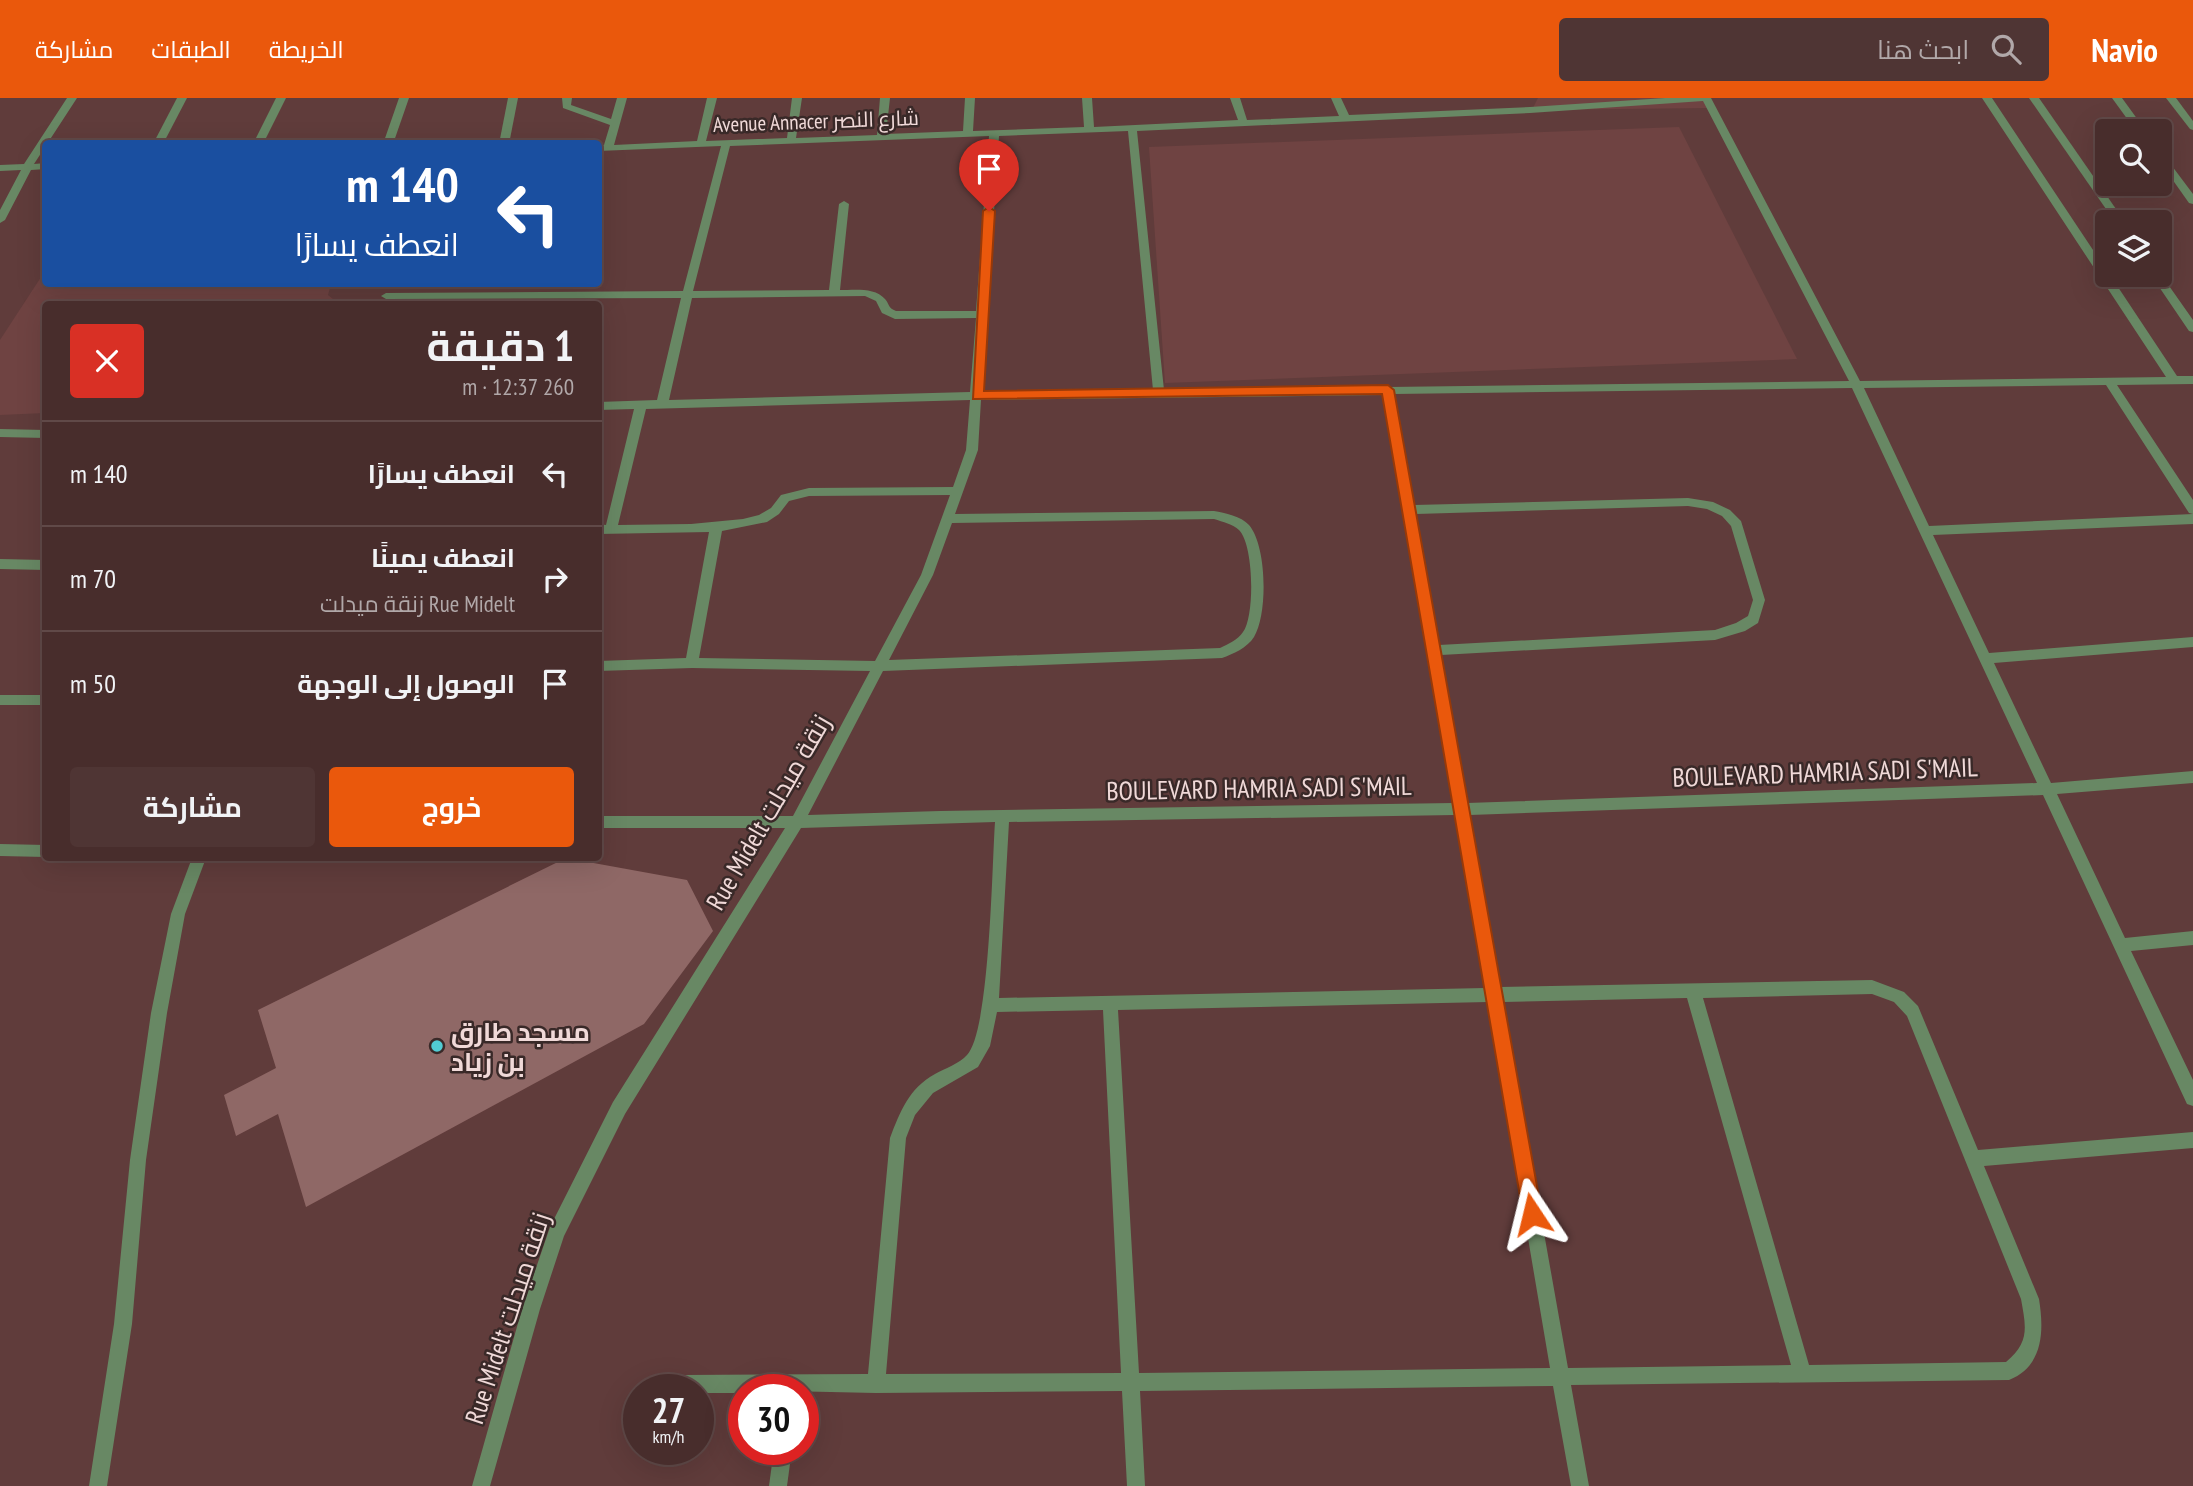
<!DOCTYPE html>
<html lang="ar">
<head>
<meta charset="utf-8">
<style>
	:root { --surface:#482d2c; --page:#4f3534; --text:#f1f3f6; --muted:#b1a8a9; --line:#604948; --accent:#ea580c }
	body { margin:0; font-family:"PT Sans Narrow",Cairo,sans-serif; background:var(--page); color:var(--text); direction:rtl; height:100vh; display:flex; flex-direction:column; font-size:26px; white-space:nowrap }
	* { box-sizing:border-box; margin:0 }
	p { font-size:23px; color:var(--muted) }
	.icon { flex:none; width:38px; height:38px; fill:none; stroke:currentColor; stroke-width:2; stroke-linecap:round; stroke-linejoin:round }
	.map { position:relative; flex:1; overflow:hidden; direction:ltr }
	.panel { position:absolute; left:42px; top:203px; width:560px; height:560px; display:flex; flex-direction:column; background:var(--surface); border-radius:7px; box-shadow:0 7px 28px #0002,0 0 0 2px var(--line); direction:rtl }
	.panel>* { flex:none }
	.hud { position:absolute; left:42px; top:42px; width:560px; height:147px; border-radius:7px; box-shadow:0 7px 28px #0002,0 0 0 2px var(--line); direction:rtl; background:#1a4fa0; color:#fff; overflow:hidden }
	.fabs { position:absolute; left:2095px; top:21px; display:grid; gap:14px }
	.fabs a { display:grid; place-items:center; width:77px; height:77px; border-radius:7px; background:var(--surface); box-shadow:0 7px 28px #0002,0 0 0 2px var(--line); font-size:35px }
	.speed { position:absolute; left:623px; top:1276px; display:flex; gap:14px; font-size:35px; font-weight:700; text-align:center }
	.speed>* { display:grid; place-content:center; width:91px; height:91px; border-radius:50%; background:var(--surface); box-shadow:0 7px 28px #0002,0 0 0 2px var(--line); line-height:1 }
	.speed small { font-size:18px; font-weight:400 }
	.speed .limit { border:10px solid #d22; background:#fff; color:#111 }
	.pin { position:absolute; display:grid; place-items:center; width:60px; height:60px; color:#fff; margin:-72px -30px; border-radius:50% 50% 50% 0; rotate:-45deg; box-shadow:0 0 7px #0007 }
	.pin .icon { rotate:45deg }
	.me { position:absolute; width:77px; margin:-38px; rotate:350deg; stroke-linejoin:round; filter:drop-shadow(0 0 5px #0008) }
	.turn { display:flex; align-items:center; gap:24px; height:147px; padding:0 28px; font-size:32px }
	.turn .icon { width:91px; height:91px; stroke-width:2.5 }
	.turn b { display:block; font-size:49px; line-height:60px }
	.round { display:grid; place-items:center; flex:none; width:74px; height:74px; border-radius:7px; background:var(--page) }
	.overview { display:flex; align-items:center; justify-content:space-between; height:119px; padding:0 28px }
	h1 { font-size:42px; font-weight:700; line-height:52px }
	.cta { display:flex; gap:14px; margin-top:auto; padding:14px 28px }
	.cta a { flex:1; height:80px; border-radius:7px; background:var(--accent); color:#fff; font-size:28px; font-weight:700; line-height:80px; text-align:center }
	.cta a+a { background:var(--page); color:var(--text) }
	ul { padding:0; list-style:none }
	li { display:flex; align-items:center; gap:21px; height:105px; padding:0 28px; border-top:2px solid var(--line) }
	li div { flex:1 }
	li b { display:block; font-size:26px }
	li em { font-style:normal }
	header { display:flex; align-items:center; gap:42px; box-sizing:border-box; height:98px; padding:0 35px; background:var(--accent); color:#fff }
	header strong { font-size:33px }
	nav { display:flex; gap:38px; margin-inline-start:auto; font-size:24px }
	.search { width:490px; height:63px; background:var(--page); display:flex; align-items:center; gap:18px; box-sizing:border-box; padding:0 24px; border-radius:7px; color:var(--muted); font-size:26px }
	.map>svg:first-child { display:block }
	.built { fill:#6f4342 }
	.building { fill:#8f6866 }
	.lines { fill:none; stroke-linecap:round; stroke-linejoin:round }
	.street { fill:#688864; fill-rule:evenodd }
	.route { fill:#ea580c; stroke:#983908; stroke-width:2 }
	.poi-dot { fill:#51ccd4; stroke:#392928; stroke-width:2.5 }
	.labels { text-anchor:middle; dominant-baseline:central; stroke-width:5; stroke-linejoin:round; paint-order:stroke }
	.far-street-label { font-size:21px; fill:#f0d9d8; stroke:#392928 }
	.street-label { font-size:26px; fill:#f0d9d8; stroke:#392928 }
	.poi-label { font-size:26px; font-weight:bold; fill:#f0d9d8; stroke:#392928; text-anchor:start }
</style>
</head>
<body>
<header>
<strong>Navio</strong>
<div class="search"><svg class="icon" aria-label="search" viewBox="0 0 24 24"><circle cx="10" cy="10" r="6"/><path d="M15 15l6 6"/></svg>ابحث هنا</div>
<nav><a>الخريطة</a><a>الطبقات</a><a>مشاركة</a></nav>
</header>
<div class="map">
<svg width="2193" height="1388" viewBox="0 0 2193 1388">
	<rect width="100%" height="100%" fill="#603c3b"/>
	<g class="built">
		<polygon points="1538,0 1706,0 1709,10 1532,12"/>
		<polygon points="1679,29 1797,261 1165,285 1149,49"/>
		<polygon points="45,173 46,186 331,186 328,197 339,206 46,206 45,315 0,317 0,242"/>
	</g>
	<polygon class="building" points="566,760 687,782 713,833 644,926 306,1109 278,1016 236,1038 224,997 276,970 258,912"/>
	<g class="lines">
		<g class="street">
			<polygon points="67,0 77,0 34,66 46,65 46,71 31,72 5,122 0,125 0,112 21,72 0,73 0,67 24,66"/>
			<polygon points="177,0 187,0 163,46 153,46"/>
			<polygon points="276,0 286,0 263,46 253,46"/>
			<polygon points="399,0 409,0 393,46 383,46"/>
			<polygon points="508,0 518,0 509,46 499,46"/>
			<path d="M562,0H572L571,7L611,21L617,0H627L614,47L697,43L707,0H717L706,43L787,40L792,0H802L796,40L877,37L880,0H890L886,36L963,33L965,0H975L973,33L1084,29L1082,0H1092L1094,29L1238,22L1230,0H1240L1247,22L1339,18L1331,0H1341L1349,17L1530,9L1665,0H1711L1860,283L2166,279L1982,0H1992L2107,173V177H2110L2177,278H2193V286L2117,287L2193,402V416L2189,415L2106,287L1864,290L1929,428L2193,416V426L1933,437L1989,555L2193,539V549L1994,565L2051,685L2193,673V685L2057,696L2125,840L2193,833V847L2131,853L2193,982V1008L2187,1006L2043,697L1470,717L1500,889L1872,882L1904,894L1918,908L1978,1052L2193,1034V1050L1984,1068L2039,1201C2044,1232 2044,1268 2009,1282L1571,1287L1589,1388H1571L1553,1288L1140,1293L1145,1388H1127L1122,1293L876,1295L744,1292V1295H698V1292H676L674,1286L677,1280L683,1277L868,1276L890,1040C900,1014 909,990 935,976C944,971 960,965 967,957C990,933 992,766 995,724L801,730L625,1016L564,1138L540,1211L490,1388H472L522,1211L550,1129L613,1004L785,730H598V718H793L870,573L692,570L598,573V563L686,560L709,434L598,436V426L606,427L634,311L598,312V304L657,302L681,200L386,201L381,198L386,195L683,193L721,48L598,53V47H604L610,27L563,10ZM1703,3L1849,283L1164,292L1137,33L1530,15ZM1128,33L1153,292L982,294L999,38ZM989,38L976,213H896C888,210 890,207 885,201C875,189 854,192 840,192L849,106L844,103L839,106L829,192L693,193L730,48ZM865,198L876,203L882,215L895,221L976,220L970,294L669,302L692,200ZM1852,290L2037,685L1467,705L1441,557L1715,542L1745,533L1758,525L1765,502L1741,423L1730,412L1713,404L1688,400L1414,407L1394,296ZM1383,297L1453,705L940,713L808,717L883,573L1222,560C1233,556 1247,550 1254,539C1268,516 1267,448 1249,427C1241,418 1225,415 1214,413L955,416L978,352L981,302ZM970,302L966,352L953,389L809,390L781,397L771,410L759,417L743,421L691,426L618,427L646,311ZM950,397L921,477L875,563L699,560L722,433L767,424L779,416L789,403L809,398ZM1688,408L1707,411L1722,418L1731,428L1753,502L1748,518L1736,525L1715,532L1439,547L1416,416ZM1214,421C1223,424 1233,426 1239,432C1254,447 1255,518 1243,534C1238,542 1228,546 1220,550L889,562L933,477L952,425ZM1455,717L1485,890L999,900L1009,724ZM1872,896L1894,904L1907,918L2021,1201C2026,1229 2030,1244 2006,1264L1809,1267L1703,900ZM1687,900L1791,1267L1568,1270L1503,904ZM1488,904L1550,1270L1139,1275L1118,912ZM1103,912L1121,1275L886,1276L906,1040L915,1017L933,995L978,969L990,948L997,914Z"/>
			<polygon points="2029,0 2039,0 2125,124 2115,124"/>
			<polygon points="2112,0 2122,0 2146,33 2136,33"/>
			<polygon points="2166,0 2176,0 2193,23 2193,32 2190,31"/>
			<polygon points="2160,55 2163,56 2193,96 2193,106 2189,105 2160,64"/>
			<polygon points="2160,175 2193,222 2193,234 2189,233 2151,177 2160,177"/>
			<polygon points="0,331 46,332 46,340 0,339"/>
			<polygon points="0,461 46,462 46,472 0,471"/>
			<rect x="0" y="597" width="46" height="10"/>
			<polygon points="0,746 46,747 46,759 0,758"/>
			<polygon points="192,760 206,760 185,816 167,915 146,1062 132,1226 107,1388 89,1388 114,1226 130,1062 151,915 171,816"/>
			<polygon points="774,1351 792,1351 787,1388 769,1388"/>
		</g>
	</g>
	<polygon class="route" points="989,109 995,113 984,293 1388,287 1394,292 1542,1116 1539,1123 1532,1125 1525,1123 1523,1116 1382,296 973,301 983,113"/>
	<circle class="poi-dot" cx="437" cy="948" r="7"/>
	<g class="labels">
		<g class="far-street-label">
			<text transform="translate(816 23) rotate(-2)">Avenue Annacer شارع النصر</text>
		</g>
		<g class="street-label">
			<text transform="translate(1825 674) rotate(-2)">BOULEVARD HAMRIA SADI S'MAIL</text>
			<text transform="translate(1259 690) rotate(-1)">BOULEVARD HAMRIA SADI S'MAIL</text>
			<text transform="translate(768 714) rotate(-60)">Rue Midelt زنقة ميدلت</text>
			<text transform="translate(507 1220) rotate(-72)">Rue Midelt زنقة ميدلت</text>
		</g>
		<g class="poi-label">
			<text x="451" y="933">مسجد طارق<tspan x="451" dy="30">بن زياد</tspan></text>
		</g>
	</g>
</svg>
<div class="fabs">
<a><svg class="icon" aria-label="search" viewBox="0 0 24 24"><circle cx="10" cy="10" r="6"/><path d="M15 15l6 6"/></svg></a>
<a><svg class="icon" aria-label="layers" viewBox="0 0 24 24"><path d="M12 4l9 5-9 5-9-5zM3 14l9 5 9-5"/></svg></a>
</div>
<div class="speed"><div>27<small>km/h</small></div><div class="limit">30</div></div>
<div class="pin" style="left:989px;top:113px;background:#d93025"><svg class="icon" aria-label="arrive" viewBox="0 0 24 24"><path d="M6 21V4h12l-3 4 3 4H6"/></svg></div>
<svg class="me" style="left:1532px;top:1116px" viewBox="-20 -20 40 40"><path d="M0-17L14 15 0 8-14 15z" fill="#ea580c" stroke="#fff" stroke-width="4"/></svg>
<div class="hud">
<div class="turn"><svg class="icon" aria-label="left" viewBox="0 0 24 24"><path d="M17 20v-9H6M10 6l-5 5 5 5"/></svg><div><b>140 m</b>انعطف يسارًا</div></div>
</div>
<section class="panel">
<div class="overview"><div><h1>1 دقيقة</h1><p>260 m · 12:37</p></div><a class="round" style="background:#d93025;color:#fff"><svg class="icon" aria-label="close" viewBox="0 0 24 24"><path d="M6 6l12 12M18 6L6 18"/></svg></a></div>
<ul>
<li><svg class="icon" aria-label="left" viewBox="0 0 24 24"><path d="M17 20v-9H6M10 6l-5 5 5 5"/></svg><div><b>انعطف يسارًا</b></div><em>140 m</em></li>
<li><svg class="icon" aria-label="right" viewBox="0 0 24 24"><path d="M7 20v-9h11M14 6l5 5-5 5"/></svg><div><b>انعطف يمينًا</b><p>Rue Midelt زنقة ميدلت</p></div><em>70 m</em></li>
<li><svg class="icon" aria-label="arrive" viewBox="0 0 24 24"><path d="M6 21V4h12l-3 4 3 4H6"/></svg><div><b>الوصول إلى الوجهة</b></div><em>50 m</em></li>
</ul>
<div class="cta"><a>خروج</a><a>مشاركة</a></div>
</section>
</div>
</body>
</html>
